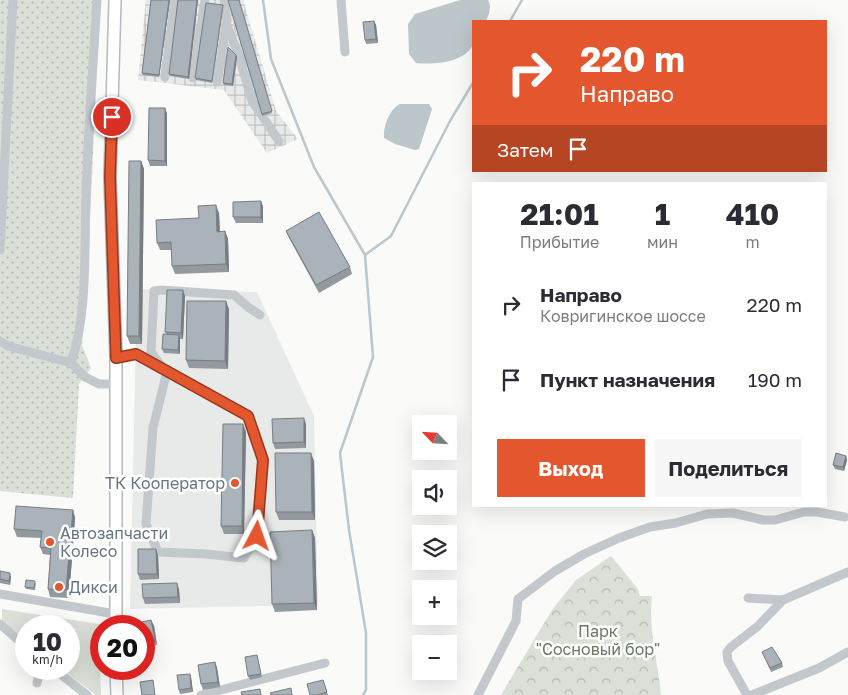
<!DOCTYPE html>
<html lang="ru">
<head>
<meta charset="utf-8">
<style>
	:root { --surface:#fff; --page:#f7f7f7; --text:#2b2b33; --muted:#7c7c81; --accent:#e4572e }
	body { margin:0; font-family:"Golos Text",sans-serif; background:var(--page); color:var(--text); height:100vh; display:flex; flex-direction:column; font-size:19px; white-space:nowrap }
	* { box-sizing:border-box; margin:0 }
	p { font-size:16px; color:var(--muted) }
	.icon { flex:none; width:28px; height:28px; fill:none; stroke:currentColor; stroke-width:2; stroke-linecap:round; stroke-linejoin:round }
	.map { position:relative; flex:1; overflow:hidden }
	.side { position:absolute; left:472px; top:182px; width:355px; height:325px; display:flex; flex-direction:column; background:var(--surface); border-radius:0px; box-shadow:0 5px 20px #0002 }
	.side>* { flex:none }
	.guide { position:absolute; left:472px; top:20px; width:355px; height:152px; border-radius:0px; box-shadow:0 5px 20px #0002; background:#e4572e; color:#fff; overflow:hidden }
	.needle { width:32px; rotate:295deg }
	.fabs { position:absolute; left:412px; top:415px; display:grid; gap:10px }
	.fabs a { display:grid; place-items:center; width:45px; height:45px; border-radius:0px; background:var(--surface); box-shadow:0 5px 20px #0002; font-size:25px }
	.speed { position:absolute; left:15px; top:615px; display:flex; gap:10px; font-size:25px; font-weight:700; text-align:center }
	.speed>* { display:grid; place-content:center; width:65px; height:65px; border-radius:50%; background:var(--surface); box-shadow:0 5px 20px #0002; line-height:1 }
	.speed small { font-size:12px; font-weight:400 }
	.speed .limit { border:8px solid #d22; background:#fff; color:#111 }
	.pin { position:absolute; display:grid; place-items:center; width:42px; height:42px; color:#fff; margin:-21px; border:2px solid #fff; border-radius:50%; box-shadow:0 1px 5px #0007 }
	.me { position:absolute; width:55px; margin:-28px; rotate:4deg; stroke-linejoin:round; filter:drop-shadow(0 0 4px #0008) }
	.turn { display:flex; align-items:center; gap:18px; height:105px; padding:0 25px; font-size:22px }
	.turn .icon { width:65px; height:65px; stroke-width:2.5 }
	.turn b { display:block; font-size:35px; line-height:42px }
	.then { display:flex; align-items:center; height:48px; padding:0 25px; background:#0003; gap:10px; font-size:19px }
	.eta { display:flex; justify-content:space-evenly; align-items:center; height:85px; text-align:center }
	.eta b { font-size:30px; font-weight:700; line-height:35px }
	.button { display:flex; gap:10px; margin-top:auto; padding:10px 25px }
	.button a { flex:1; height:58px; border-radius:0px; background:var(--accent); color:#fff; font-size:20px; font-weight:700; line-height:58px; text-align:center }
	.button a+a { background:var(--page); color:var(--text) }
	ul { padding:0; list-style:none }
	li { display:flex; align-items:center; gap:15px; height:75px; padding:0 25px }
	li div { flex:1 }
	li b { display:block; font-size:19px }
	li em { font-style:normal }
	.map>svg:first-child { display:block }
	.built { fill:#e8e9e9 }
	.industrial { fill:url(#industrial-grid) }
	.grass { fill:#dadfd7 }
	.forest { fill:url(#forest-crowns) }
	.garden { fill:url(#garden-dots) }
	.water { fill:#bbc7cb }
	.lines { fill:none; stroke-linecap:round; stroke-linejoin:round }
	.stream { stroke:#bbc7cb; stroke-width:2.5 }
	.major-casing { stroke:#b5babe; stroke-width:14 }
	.minor { stroke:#c3c8cc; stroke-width:9 }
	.major { stroke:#fff; stroke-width:11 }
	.wall { fill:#929a9f }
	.shaded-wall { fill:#777d82 }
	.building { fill:#aab3b9; stroke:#777d82 }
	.route-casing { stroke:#94391e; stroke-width:12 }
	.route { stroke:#e4572e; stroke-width:9 }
	.poi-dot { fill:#e4572e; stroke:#fff; stroke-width:2 }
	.labels { text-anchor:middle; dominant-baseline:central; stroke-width:5; stroke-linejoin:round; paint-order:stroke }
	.poi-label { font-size:16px; fill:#657683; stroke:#fff; text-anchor:start }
	.park-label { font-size:16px; fill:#687a64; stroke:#fff }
</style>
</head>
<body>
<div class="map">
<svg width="848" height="695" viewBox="0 0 848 695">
	<defs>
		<pattern id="industrial-grid" width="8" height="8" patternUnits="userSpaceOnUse" patternTransform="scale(1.25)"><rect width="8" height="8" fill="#e8e9e9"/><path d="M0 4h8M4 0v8" fill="none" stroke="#c0c1c2"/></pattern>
		<pattern id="forest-crowns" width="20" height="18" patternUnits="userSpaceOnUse" patternTransform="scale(1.25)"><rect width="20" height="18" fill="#dadfd7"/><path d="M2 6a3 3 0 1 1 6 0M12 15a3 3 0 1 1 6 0" fill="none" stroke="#b4b9b4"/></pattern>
		<pattern id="garden-dots" width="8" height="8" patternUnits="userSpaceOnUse" patternTransform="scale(1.25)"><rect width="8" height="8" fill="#dadfd7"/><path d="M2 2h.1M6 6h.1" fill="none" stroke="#b4b9b4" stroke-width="1.8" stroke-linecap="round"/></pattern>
	</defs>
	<rect width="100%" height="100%" fill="#fafaf8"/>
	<polygon class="built" points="137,289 257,292 314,416 318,605 130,609"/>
	<polygon class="industrial" points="146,0 243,0 276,111 298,139 267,153 224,90 138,80"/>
	<polygon class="grass" points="2,609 99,624 101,695 96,695 62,669 69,669 69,626 26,626 26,640 2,621"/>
	<path class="forest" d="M611,556L638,589L640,596H652C648,630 658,661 661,695H501L552,610L576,580Z"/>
	<polygon class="garden" points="0,0 100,0 87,288 82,345 91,368 79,384 73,498 0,491"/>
	<g class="water">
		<path d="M460,0H488C492,7 489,14 486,21H474C474,27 475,35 474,41C469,63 433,65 416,63L409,54L408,24L415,14Z"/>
		<path d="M400,104H429L432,109L419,149L415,150L395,144L384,138C383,125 390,109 400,104Z"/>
	</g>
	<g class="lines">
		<g class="stream">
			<polyline points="263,0 271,59 314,167 365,255"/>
			<polyline points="510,21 522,0"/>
			<polyline points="363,695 366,690 366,633 349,530 340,453 373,357 365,255 391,236 450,121 474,81"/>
		</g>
		<g class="major-casing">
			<g id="major">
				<polyline points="115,0 110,177 116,358 116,626"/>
				<polyline points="116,669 117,695"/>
			</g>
		</g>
		<g class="minor">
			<polyline points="341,0 345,52"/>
			<polyline points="226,23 239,56 252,101 279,141"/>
			<polyline points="165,77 175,0"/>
			<polyline points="193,78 205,0"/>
			<polyline points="217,82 227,20 224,0"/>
			<polyline points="0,250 13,0"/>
			<polyline points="0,341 8,346 71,363 85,377 99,384 115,384"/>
			<polyline points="116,358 136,354 163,369 167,371 248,416 263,460 257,536 244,558 206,554 158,552 146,524 153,428 167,371"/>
			<path d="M71,363C88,312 84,251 86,197C88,131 93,66 97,0"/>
			<polyline points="162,367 151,352 154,291 162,290 234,295 248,307 260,315"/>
			<polyline points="0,594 115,614"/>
			<polyline points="748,598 783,600"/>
			<polyline points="0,624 26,647"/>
			<polyline points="54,669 87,695"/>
			<polyline points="37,683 39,673 42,669"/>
			<polyline points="201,695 325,663"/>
			<polyline points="478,695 516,621 518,599 555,571 584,554 619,538 650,527 676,523 707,514 733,513 763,520 775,520 804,512 817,512 845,517"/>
			<polyline points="747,695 728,661 727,652 731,647 758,626 783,600 848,572"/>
			<polyline points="752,695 819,668 848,652"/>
		</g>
		<use href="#major" class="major"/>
	</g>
	<g class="wall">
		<polygon points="151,0 170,0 159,77 143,75 142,73"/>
		<polygon points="178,0 198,0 189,79 170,76 169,74"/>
		<polygon points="228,0 239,0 272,113 262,116"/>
		<polygon points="223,5 223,7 212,83 196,80 195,78"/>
		<polygon points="374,21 376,25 378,43 366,44 365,40"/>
		<polygon points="236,55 237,57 233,86 224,85 223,83"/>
		<polygon points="165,108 167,114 167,166 150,166 148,160"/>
		<polygon points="141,161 144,169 142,344 130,344 127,336"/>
		<polygon points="261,201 263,207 263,223 236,223 233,217"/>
		<polygon points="219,213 220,231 225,231 228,239 229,272 175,274 172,266 172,250 160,250 157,243 199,218"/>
		<polygon points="286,231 350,267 352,274 319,293 289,238"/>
		<polygon points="185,296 183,339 180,339 180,354 164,353 162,349 166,334 165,332"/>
		<polygon points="229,309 228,369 189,368 186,360"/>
		<polygon points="243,424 246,432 244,534 224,534 221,526"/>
		<polygon points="306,424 306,448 275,449 273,443"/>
		<polygon points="846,456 847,460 844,471 835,469 833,465"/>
		<polygon points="314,461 315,520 279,520 276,512"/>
		<polygon points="73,510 75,518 69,598 50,597 48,589 50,555 43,554 40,547 41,538 17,537 14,529"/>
		<polygon points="312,530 315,538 317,610 275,612 272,604"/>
		<polygon points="156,549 158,555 159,579 140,580 138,574"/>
		<polygon points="0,571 11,577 10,585 0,583"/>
		<polygon points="36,583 35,590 26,589 25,587"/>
		<polygon points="179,589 180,603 145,604 143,598"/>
		<polygon points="151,620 154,626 157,645 144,648 144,626"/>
		<polygon points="762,652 782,663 783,667 771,672"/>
		<polygon points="257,655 262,677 250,680 248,676"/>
		<polygon points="215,662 217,668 220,687 203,690 201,684"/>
		<polygon points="190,674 191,677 193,692 180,694 179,690"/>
		<polygon points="323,680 328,695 310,695"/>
	</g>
	<g class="shaded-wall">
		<polygon points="169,0 170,0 159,77 159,75"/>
		<polygon points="197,0 198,0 189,79 188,77"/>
		<polygon points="223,5 223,7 212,83 212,81"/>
		<polygon points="374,21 376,25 378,43 376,39"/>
		<polygon points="236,55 237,57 233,86 232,84"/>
		<polygon points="165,108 167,114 167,166 165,161"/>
		<polygon points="141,161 144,169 142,344 139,336"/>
		<polygon points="261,201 263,207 263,223 261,217"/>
		<polygon points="216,205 219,213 220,239 217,232"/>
		<polygon points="225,231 228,239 229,272 226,264"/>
		<polygon points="183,290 185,296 183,339 181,333"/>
		<polygon points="226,301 229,309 228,369 225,361"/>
		<polygon points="179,335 180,339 180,354 178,350"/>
		<polygon points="304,418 306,424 306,448 304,442"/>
		<polygon points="243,424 246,432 244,534 242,526"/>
		<polygon points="311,453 314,461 315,520 312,512"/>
		<polygon points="846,456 847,460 844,471 843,467"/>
		<polygon points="73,510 75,518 69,598 66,590"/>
		<polygon points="312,530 315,538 317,610 314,603"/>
		<polygon points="156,549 158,555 159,579 157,574"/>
		<polygon points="10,573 11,577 10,585 9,581"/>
		<polygon points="177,583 179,589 180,603 178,597"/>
		<polygon points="151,620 154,626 157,645 155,640"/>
		<polygon points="215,662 217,668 220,687 218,682"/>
		<polygon points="190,674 191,677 193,692 191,688"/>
	</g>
	<g class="building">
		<polygon points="151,0 169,0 159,75 142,73"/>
		<polygon points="178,0 197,0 188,77 169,74"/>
		<polygon points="228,0 239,0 272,111 262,114"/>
		<polygon points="206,3 223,5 212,81 195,78"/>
		<polygon points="374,21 376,39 365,40 363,22"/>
		<polygon points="228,47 236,55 232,84 223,83"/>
		<polygon points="149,108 165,108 165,161 148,160"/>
		<polygon points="129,161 141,161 139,336 127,336"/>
		<polygon points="261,201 261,217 233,217 233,202"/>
		<polygon points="216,205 217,232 225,231 226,264 172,266 171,242 157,243 156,220 199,218 198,206"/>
		<polygon points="319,212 350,267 316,285 286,231"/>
		<polygon points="167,290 183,290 181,333 165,332"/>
		<polygon points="187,301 226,301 225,361 186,360"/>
		<polygon points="163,334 179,335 178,350 162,349"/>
		<polygon points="304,418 304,442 273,443 272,419"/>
		<polygon points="223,424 243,424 242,526 221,526"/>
		<polygon points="275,453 311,453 312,512 276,512"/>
		<polygon points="836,453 846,456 843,467 833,465"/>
		<polygon points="16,506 73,510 66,590 48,589 51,548 40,547 42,531 14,529"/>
		<polygon points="312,530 314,603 272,604 270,532"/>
		<polygon points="138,549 156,549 157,574 138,574"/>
		<polygon points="0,571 10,573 9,581 0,579"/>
		<polygon points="26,580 35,581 34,588 25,587"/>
		<polygon points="177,583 178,597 143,598 142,584"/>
		<polygon points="151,620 155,640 144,641 144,626 134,626 133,624"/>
		<polygon points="772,647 782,663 770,668 762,652"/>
		<polygon points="257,655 261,674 248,676 245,657"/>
		<polygon points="215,662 218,682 201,684 198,665"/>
		<polygon points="190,674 191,688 179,690 177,675"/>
		<polygon points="153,680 155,695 142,695 140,682"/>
		<polygon points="323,680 327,692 317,695 310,695 307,684"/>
		<polygon points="291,688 292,695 271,695 270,693"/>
		<polygon points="260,689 261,695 242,695 241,692"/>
	</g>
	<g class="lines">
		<g class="route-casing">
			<polyline id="route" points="112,117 110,177 116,358 136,354 248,416 263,460 257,536"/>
		</g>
		<use href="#route" class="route"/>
	</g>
	<g class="poi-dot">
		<circle cx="235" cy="483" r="5"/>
		<circle cx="50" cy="542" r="5"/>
		<circle cx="59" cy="587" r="5"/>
	</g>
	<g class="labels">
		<g class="poi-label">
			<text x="225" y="483" text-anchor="end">ТК Кооператор</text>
			<text x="60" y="533">Автозапчасти<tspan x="60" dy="18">Колесо</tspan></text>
			<text x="69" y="587">Дикси</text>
		</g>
		<g class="park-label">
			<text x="598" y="631">Парк<tspan x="598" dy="18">"Сосновый бор"</tspan></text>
		</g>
	</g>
</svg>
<div class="fabs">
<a><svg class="needle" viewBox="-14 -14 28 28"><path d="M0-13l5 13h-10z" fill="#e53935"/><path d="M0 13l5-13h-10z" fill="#7c7c81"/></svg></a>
<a><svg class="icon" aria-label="sound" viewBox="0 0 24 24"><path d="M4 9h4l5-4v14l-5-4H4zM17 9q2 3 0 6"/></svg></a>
<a><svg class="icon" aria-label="layers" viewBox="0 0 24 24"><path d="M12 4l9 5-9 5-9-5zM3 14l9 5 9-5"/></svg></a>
<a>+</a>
<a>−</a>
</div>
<div class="speed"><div>10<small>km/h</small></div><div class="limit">20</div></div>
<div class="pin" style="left:112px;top:117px;background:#d93025"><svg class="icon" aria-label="arrive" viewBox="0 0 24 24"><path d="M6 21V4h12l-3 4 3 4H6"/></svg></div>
<svg class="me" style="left:257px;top:536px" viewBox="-20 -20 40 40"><path d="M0-17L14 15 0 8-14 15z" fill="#e4572e" stroke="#fff" stroke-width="4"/></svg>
<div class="guide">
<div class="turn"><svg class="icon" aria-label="right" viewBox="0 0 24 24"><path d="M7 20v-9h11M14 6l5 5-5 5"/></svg><div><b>220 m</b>Направо</div></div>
<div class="then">Затем<svg class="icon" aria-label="arrive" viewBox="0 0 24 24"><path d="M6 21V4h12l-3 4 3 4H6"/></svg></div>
</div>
<section class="side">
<div class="eta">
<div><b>21:01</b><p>Прибытие</p></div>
<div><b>1</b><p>мин</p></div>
<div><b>410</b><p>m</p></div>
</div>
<ul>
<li><svg class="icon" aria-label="right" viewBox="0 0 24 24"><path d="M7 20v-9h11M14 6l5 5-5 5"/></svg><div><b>Направо</b><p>Ковригинское шоссе</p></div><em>220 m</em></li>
<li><svg class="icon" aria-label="arrive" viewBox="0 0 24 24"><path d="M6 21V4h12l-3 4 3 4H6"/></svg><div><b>Пункт назначения</b></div><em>190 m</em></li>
</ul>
<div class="button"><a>Выход</a><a>Поделиться</a></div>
</section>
</div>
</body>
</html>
